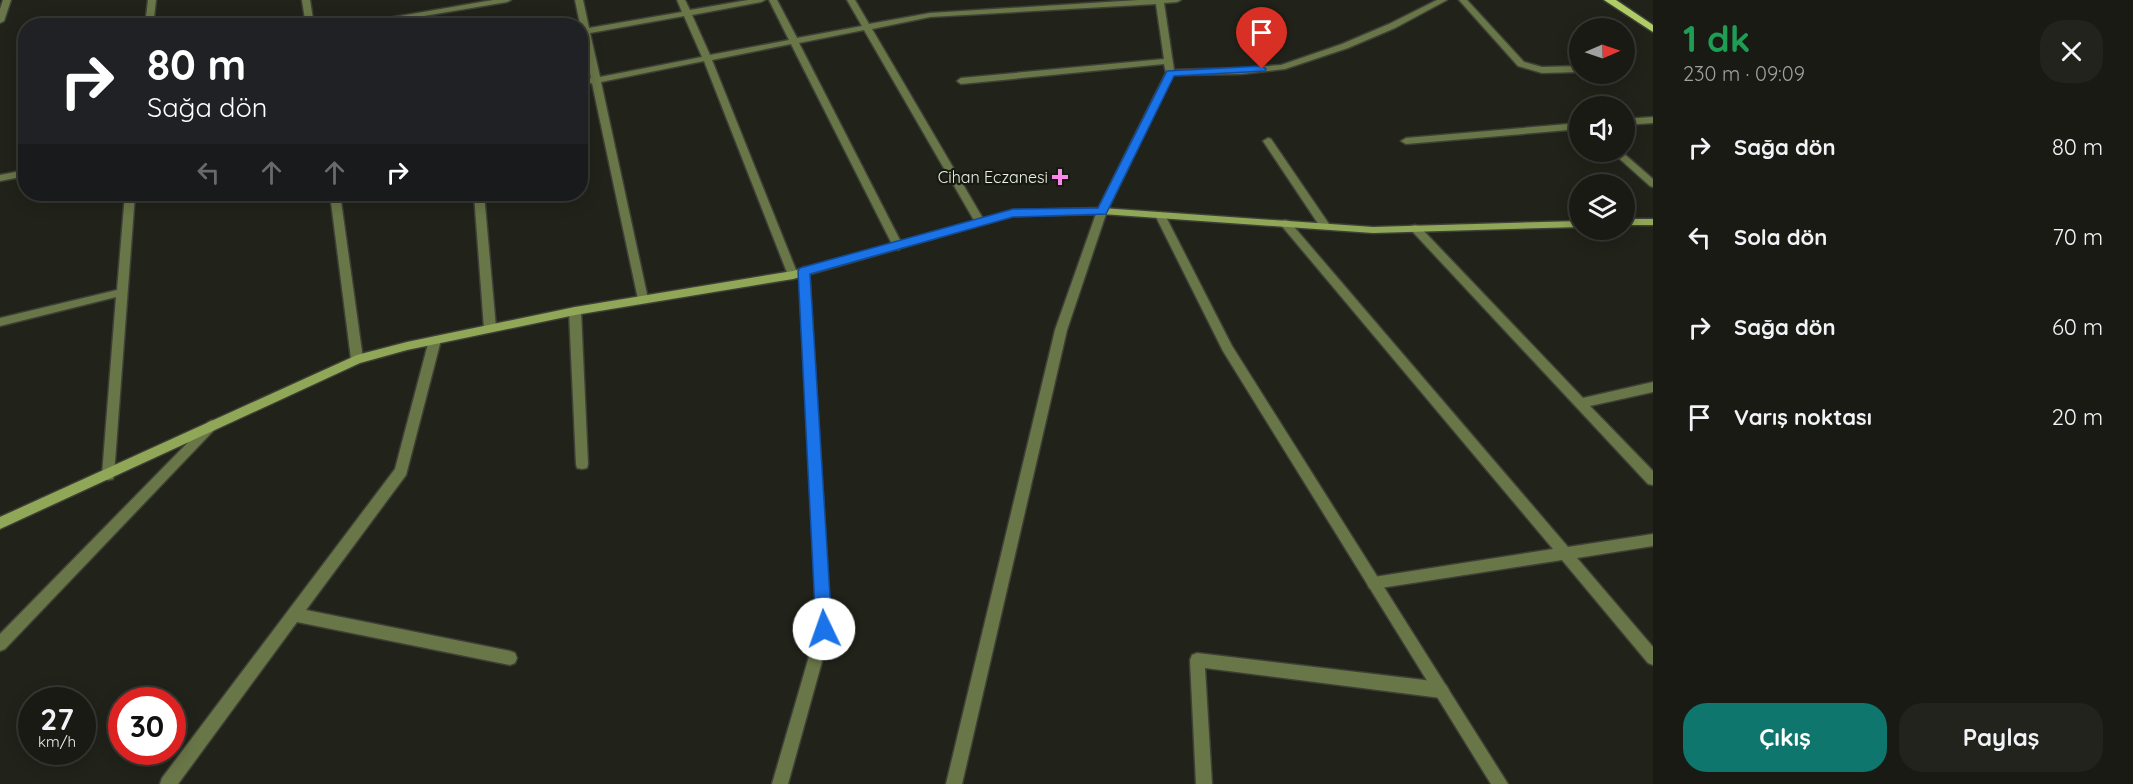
<!DOCTYPE html>
<html lang="tr">
<head>
<meta charset="utf-8">
<style>
	:root { --surface:#191a14; --page:#22231d; --text:#f1f3f6; --muted:#9fa1a0; --line:#373834; --accent:#0f766e }
	body { margin:0; font-family:Quicksand,sans-serif; background:var(--page); color:var(--text); height:100vh; display:flex; flex-direction:column; font-size:22px; white-space:nowrap }
	* { box-sizing:border-box; margin:0 }
	p { font-size:20px; color:var(--muted) }
	.icon { flex:none; width:33px; height:33px; fill:none; stroke:currentColor; stroke-width:2; stroke-linecap:round; stroke-linejoin:round }
	.map { position:relative; flex:1; overflow:hidden }
	.sheet { display:flex; flex-direction:column; background:var(--surface); width:480px }
	.sheet>* { flex:none }
	.hud { position:absolute; left:18px; top:18px; width:570px; height:183px; border-radius:24px; box-shadow:0 3px 15px #0003,0 0 0 2px var(--line); background:#202124; color:#fff; overflow:hidden }
	.needle { width:39px; rotate:88deg }
	.buttons { position:absolute; left:1569px; top:18px; display:grid; gap:12px }
	.buttons a { display:grid; place-items:center; width:66px; height:66px; border-radius:50%; background:var(--surface); box-shadow:0 3px 15px #0003,0 0 0 2px var(--line); font-size:30px }
	.speed { position:absolute; left:18px; top:687px; display:flex; gap:12px; font-size:30px; font-weight:700; text-align:center }
	.speed>* { display:grid; place-content:center; width:78px; height:78px; border-radius:50%; background:var(--surface); box-shadow:0 3px 15px #0003,0 0 0 2px var(--line); line-height:1 }
	.speed small { font-size:15px; font-weight:400 }
	.speed .limit { border:9px solid #d22; background:#fff; color:#111 }
	.pin { position:absolute; display:grid; place-items:center; width:51px; height:51px; color:#fff; margin:-62px -26px; border-radius:50% 50% 50% 0; rotate:-45deg; box-shadow:0 0 6px #0007 }
	.pin .icon { rotate:45deg }
	.me { position:absolute; width:66px; margin:-33px; rotate:357deg; stroke-linejoin:round; filter:drop-shadow(0 0 4px #0008) }
	.turn { display:flex; align-items:center; gap:21px; height:126px; padding:0 30px; font-size:27px }
	.turn .icon { width:78px; height:78px; stroke-width:2.5 }
	.turn b { display:block; font-size:42px; line-height:51px }
	.lanes { display:flex; align-items:center; height:57px; padding:0 30px; background:#0003; justify-content:center; gap:30px; direction:ltr }
	.lanes .off { opacity:.35 }
	.round { display:grid; place-items:center; flex:none; width:63px; height:63px; border-radius:24px; background:var(--page) }
	.summary { display:flex; align-items:center; justify-content:space-between; height:102px; padding:0 30px }
	h1 { font-size:36px; font-weight:700; line-height:45px; color:#1e9e55 }
	.button { display:flex; gap:12px; margin-top:auto; padding:12px 30px }
	.button a { flex:1; height:69px; border-radius:24px; background:var(--accent); color:#fff; font-size:24px; font-weight:700; line-height:69px; text-align:center }
	.button a+a { background:var(--page); color:var(--text) }
	ul { padding:0; list-style:none }
	li { display:flex; align-items:center; gap:18px; height:90px; padding:0 30px }
	li div { flex:1 }
	li b { display:block; font-size:22px }
	li em { font-style:normal }
	main { display:flex; flex:1; min-height:0 }
	.map>svg:first-child { display:block }
	.lines { fill:none; stroke-linecap:round; stroke-linejoin:round }
	.minor-casing { stroke:#3e4037; stroke-width:3 }
	.tertiary-casing { stroke:#3e4037; stroke-width:3 }
	.secondary-casing { stroke:#3e4037; stroke-width:3 }
	.primary-casing { stroke:#3e4037; stroke-width:3 }
	.minor { fill:#697647; fill-rule:evenodd }
	.tertiary { fill:#697647; fill-rule:evenodd }
	.secondary { fill:#91a758; fill-rule:evenodd }
	.primary { fill:#b0cc65; fill-rule:evenodd }
	.route { fill:#1a73e8; stroke:#114b97; stroke-width:1.5 }
	.poi-dot { fill:#f888ea; stroke:#171a11; stroke-width:2 }
	.labels { text-anchor:middle; dominant-baseline:central; stroke-width:4.5; stroke-linejoin:round; paint-order:stroke }
	.poi-label { font-size:16px; fill:#edefe9; stroke:#171a11; text-anchor:end }
</style>
</head>
<body>
<main>
<div class="map">
<svg width="1653" height="784" viewBox="0 0 1653 784">
	<rect width="100%" height="100%" fill="#21231a"/>
	<g class="lines">
		<g class="minor-casing">
			<g id="minor">
				<polygon points="3,0 11,0 4,21 0,23 0,9"/>
				<polygon points="148,0 156,0 153,26 145,26"/>
				<polygon points="302,0 310,0 314,26 306,26"/>
				<polygon points="493,0 511,0 507,2 364,26 342,26"/>
				<path d="M575,0H583L589,28L682,12L677,0H685L690,10L748,0H765L761,2L692,15L710,55L789,40L769,0H777L797,38L862,26L847,0H855L869,24L930,13L1139,0H1181L1177,2L1164,3L1174,70L1241,68L1281,65L1342,44L1389,24L1437,0H1447L1395,28L1348,48L1285,69L1241,74L1173,75L1107,211L1067,330L962,784H946L1055,330L1097,211L1166,73L1164,64L961,84L957,81L961,78L1164,59L1156,4L930,17L872,29L985,222L980,225L975,222L864,30L799,43L903,246L898,250L893,246L791,44L712,60L798,275L793,279L788,275L704,61L601,82L648,299L643,303L638,299L592,83L580,85V80L591,78L582,34H580L581,29ZM684,16L702,57L600,77L590,33Z"/>
				<polygon points="1459,0 1467,0 1524,62 1542,67 1580,66 1580,72 1542,73 1518,66"/>
				<polygon points="1653,117 1653,123 1624,125 1624,119"/>
				<polygon points="1580,123 1580,129 1406,144 1401,141 1406,138"/>
				<polygon points="1268,138 1271,139 1329,224 1329,228 1321,228 1263,141"/>
				<polygon points="1612,152 1622,152 1653,179 1653,187 1650,186"/>
				<polygon points="26,170 26,176 0,181 0,175"/>
				<polygon points="125,194 135,194 114,475 113,479 108,480 103,479 102,475 116,297 0,326 0,318 117,290"/>
				<polygon points="330,194 340,194 363,359 357,363 351,359"/>
				<polygon points="474,194 484,194 496,328 490,332 484,328"/>
				<polygon points="1285,220 1289,221 1568,547 1653,534 1653,546 1577,558 1653,647 1653,665 1648,663 1562,560 1374,589 1369,588 1367,583 1369,578 1374,577 1553,549 1281,225 1281,221"/>
				<polygon points="1415,225 1419,226 1583,398 1653,382 1653,392 1590,406 1653,471 1653,485 1648,484 1411,230 1411,226"/>
				<polygon points="804,267 809,271 831,629 788,784 772,784 817,629 799,271"/>
				<polygon points="575,307 581,311 588,464 587,468 582,469 577,468 576,464 569,311"/>
				<polygon points="435,336 441,340 406,475 306,610 510,651 515,653 517,658 515,663 510,665 297,622 178,784 160,784 162,778 395,469 429,340"/>
				<polygon points="212,420 216,422 218,425 216,428 5,649 0,651 0,634 208,422"/>
				<polygon points="1197,653 1441,682 1446,685 1449,690 1446,695 1441,698 1205,668 1212,784 1196,784 1190,660 1192,655"/>
			</g>
		</g>
		<g class="tertiary-casing">
			<polygon id="tertiary" points="1160,212 1165,215 1232,346 1508,784 1491,784 1223,351 1155,215"/>
		</g>
		<g class="secondary-casing">
			<g id="secondary">
				<polygon points="1102,208 1373,227 1580,221 1580,227 1373,233 1102,214 1013,216 793,279 575,315 407,350 360,363 0,529 0,517 357,355 407,342 575,307 793,271 1013,210"/>
				<rect x="1624" y="219" width="29" height="6"/>
			</g>
		</g>
		<g class="primary-casing">
			<polygon id="primary" points="1604,0 1616,0 1653,25 1653,32"/>
		</g>
		<use href="#minor" class="minor"/>
		<use href="#tertiary" class="tertiary"/>
		<use href="#secondary" class="secondary"/>
		<use href="#primary" class="primary"/>
	</g>
	<polygon class="route" points="1262,66 1266,69 1265,71 1174,76 1106,214 1013,217 810,274 832,629 830,634 824,637 818,634 816,629 798,271 800,268 1013,209 1098,208 1167,71"/>
	<path class="poi-dot" d="M1057 168h6v6h6v6h-6v6h-6v-6h-6v-6h6z"/>
	<g class="labels">
		<g class="poi-label">
			<text x="1048" y="177">Cihan Eczanesi</text>
		</g>
	</g>
</svg>
<div class="buttons">
<a><svg class="needle" viewBox="-14 -14 28 28"><path d="M0-13l5 13h-10z" fill="#e53935"/><path d="M0 13l5-13h-10z" fill="#9fa1a0"/></svg></a>
<a><svg class="icon" aria-label="sound" viewBox="0 0 24 24"><path d="M4 9h4l5-4v14l-5-4H4zM17 9q2 3 0 6"/></svg></a>
<a><svg class="icon" aria-label="layers" viewBox="0 0 24 24"><path d="M12 4l9 5-9 5-9-5zM3 14l9 5 9-5"/></svg></a>
</div>
<div class="speed"><div>27<small>km/h</small></div><div class="limit">30</div></div>
<div class="pin" style="left:1262px;top:69px;background:#d93025"><svg class="icon" aria-label="arrive" viewBox="0 0 24 24"><path d="M6 21V4h12l-3 4 3 4H6"/></svg></div>
<svg class="me" style="left:824px;top:629px" viewBox="-20 -20 40 40"><circle r="19" fill="#fff"/><path d="M0-13L10 11 0 6-10 11z" fill="#1a73e8"/></svg>
<div class="hud">
<div class="turn"><svg class="icon" aria-label="right" viewBox="0 0 24 24"><path d="M7 20v-9h11M14 6l5 5-5 5"/></svg><div><b>80 m</b>Sağa dön</div></div>
<div class="lanes"><svg class="icon off" aria-label="left" viewBox="0 0 24 24"><path d="M17 20v-9H6M10 6l-5 5 5 5"/></svg><svg class="icon off" aria-label="ahead" viewBox="0 0 24 24"><path d="M12 20V5M6 11l6-6 6 6"/></svg><svg class="icon off" aria-label="ahead" viewBox="0 0 24 24"><path d="M12 20V5M6 11l6-6 6 6"/></svg><svg class="icon" aria-label="right" viewBox="0 0 24 24"><path d="M7 20v-9h11M14 6l5 5-5 5"/></svg></div>
</div>
</div>
<section class="sheet">
<div class="summary"><div><h1>1 dk</h1><p>230 m · 09:09</p></div><a class="round"><svg class="icon" aria-label="close" viewBox="0 0 24 24"><path d="M6 6l12 12M18 6L6 18"/></svg></a></div>
<ul>
<li><svg class="icon" aria-label="right" viewBox="0 0 24 24"><path d="M7 20v-9h11M14 6l5 5-5 5"/></svg><div><b>Sağa dön</b></div><em>80 m</em></li>
<li><svg class="icon" aria-label="left" viewBox="0 0 24 24"><path d="M17 20v-9H6M10 6l-5 5 5 5"/></svg><div><b>Sola dön</b></div><em>70 m</em></li>
<li><svg class="icon" aria-label="right" viewBox="0 0 24 24"><path d="M7 20v-9h11M14 6l5 5-5 5"/></svg><div><b>Sağa dön</b></div><em>60 m</em></li>
<li><svg class="icon" aria-label="arrive" viewBox="0 0 24 24"><path d="M6 21V4h12l-3 4 3 4H6"/></svg><div><b>Varış noktası</b></div><em>20 m</em></li>
</ul>
<div class="button"><a>Çıkış</a><a>Paylaş</a></div>
</section>
</main>
</body>
</html>
